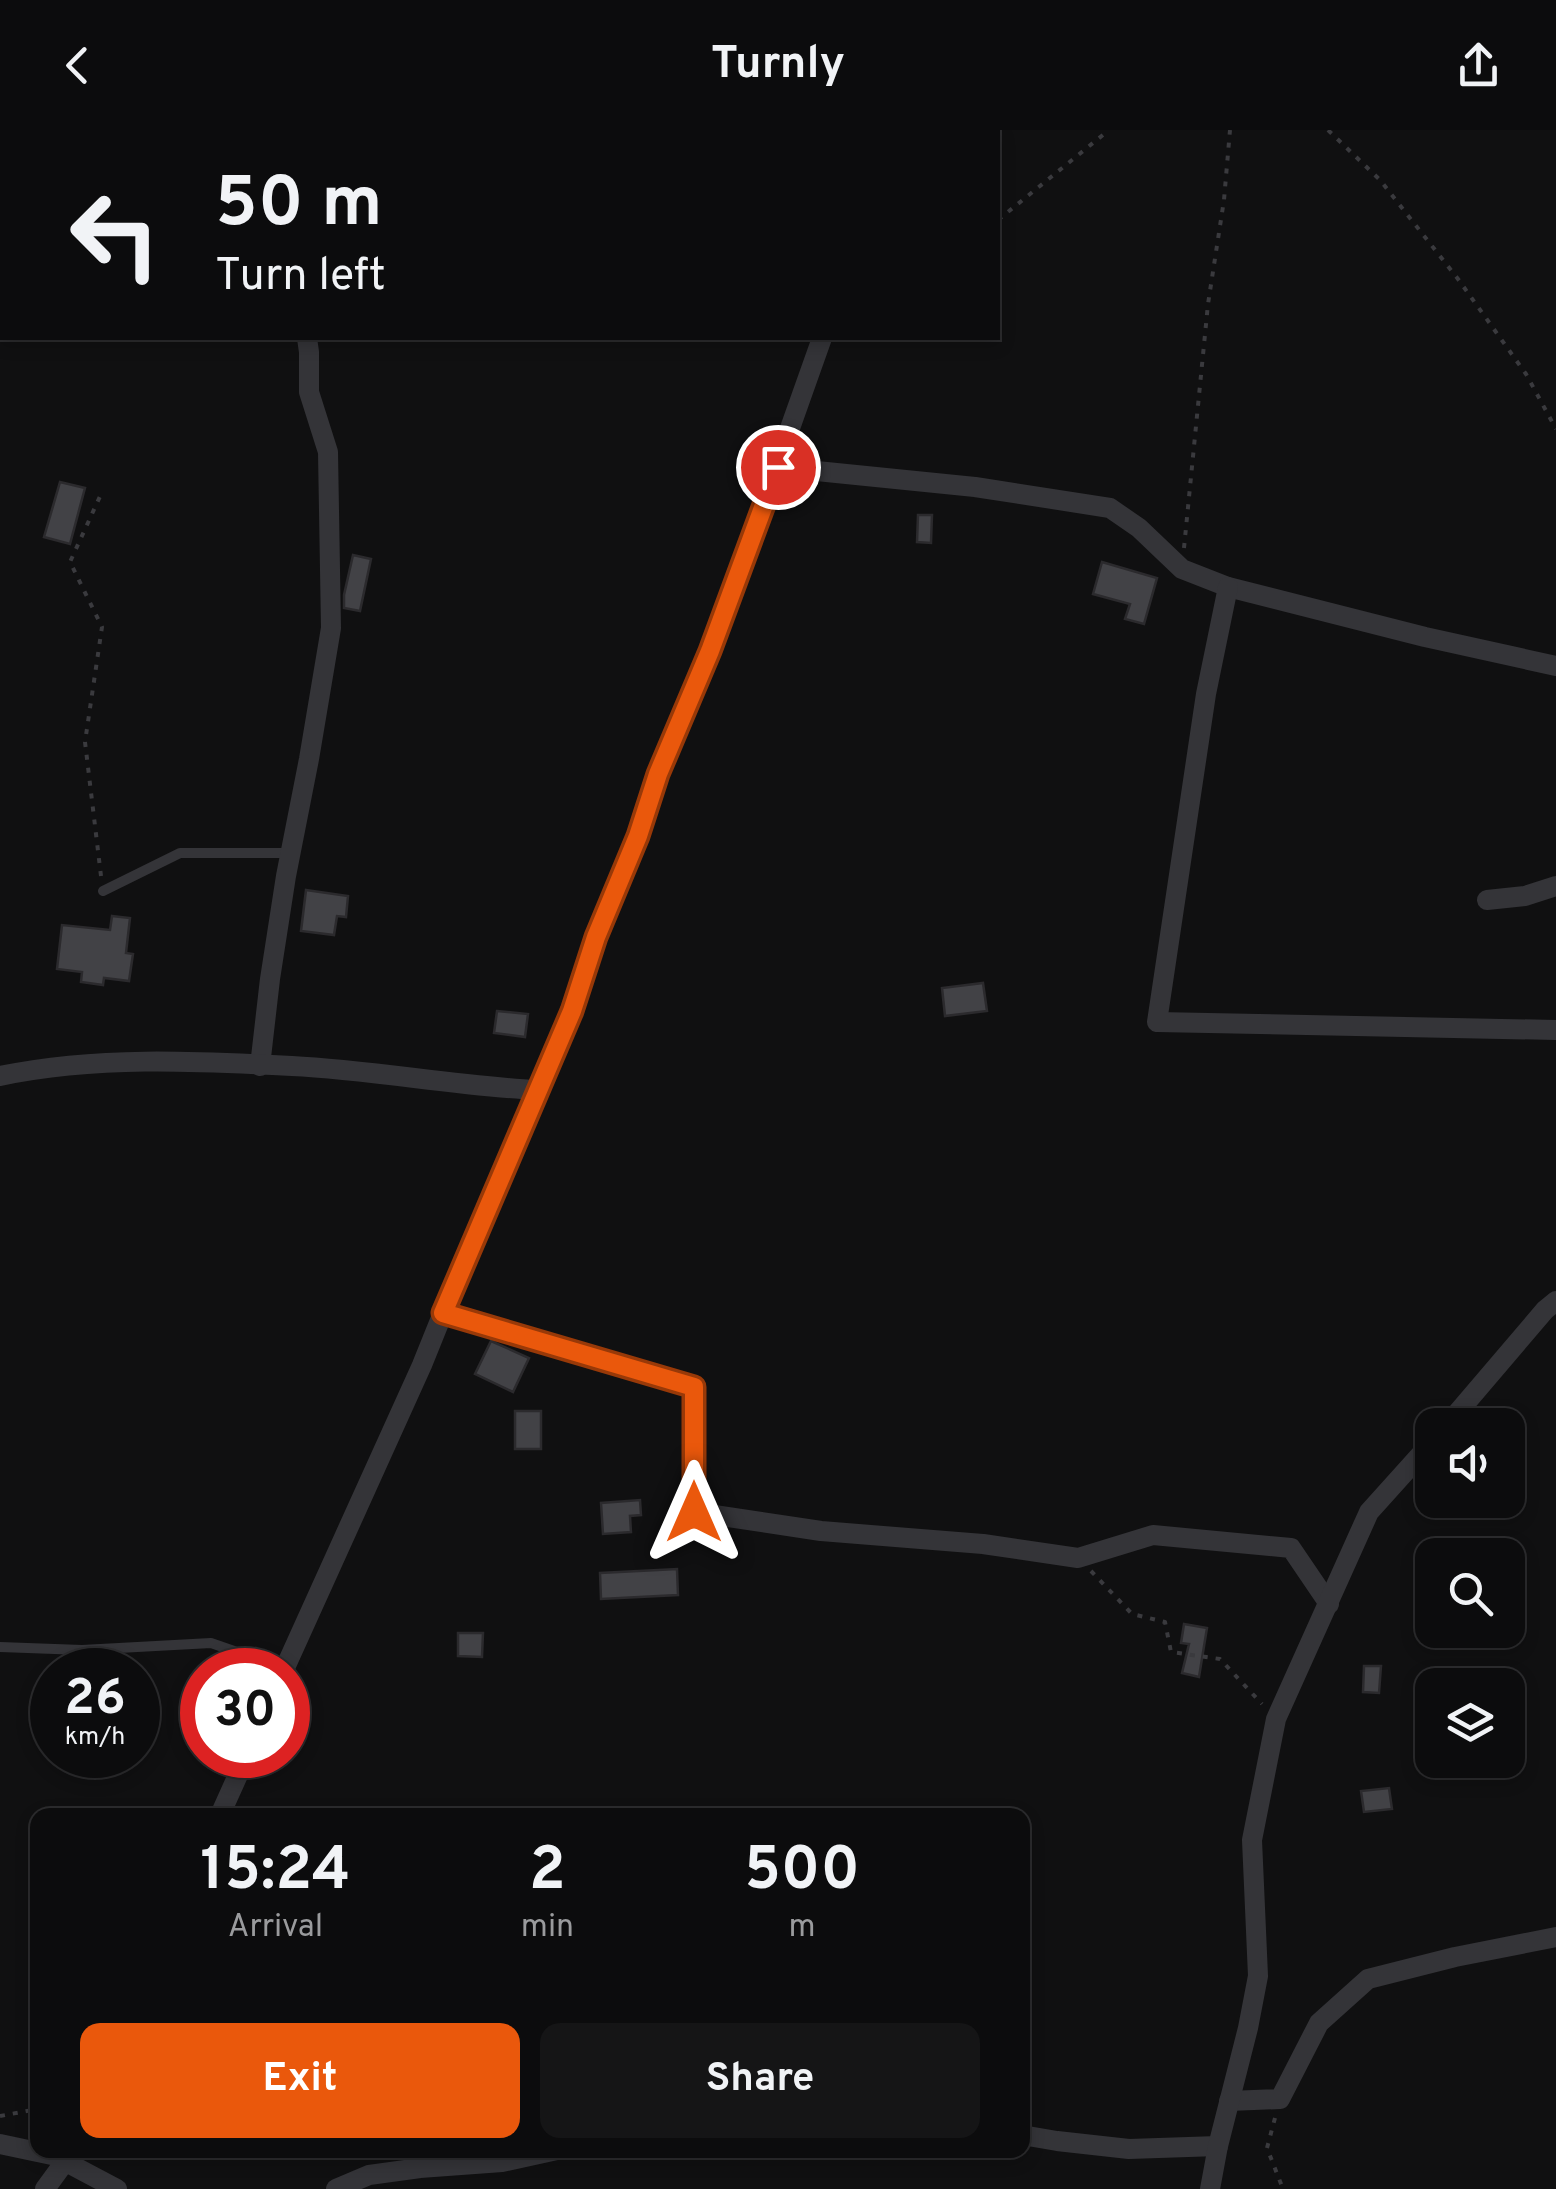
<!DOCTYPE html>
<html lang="en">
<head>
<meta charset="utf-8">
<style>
	:root { --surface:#0c0c0d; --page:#151516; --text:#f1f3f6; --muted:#9a9b9d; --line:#2c2c2e; --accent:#ea580c }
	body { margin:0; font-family:Overpass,sans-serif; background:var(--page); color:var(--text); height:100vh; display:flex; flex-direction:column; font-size:38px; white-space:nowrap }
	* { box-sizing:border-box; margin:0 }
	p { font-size:32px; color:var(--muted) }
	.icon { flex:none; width:55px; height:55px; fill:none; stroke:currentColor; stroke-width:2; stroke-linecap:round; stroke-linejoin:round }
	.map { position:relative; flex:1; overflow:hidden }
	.side { position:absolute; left:30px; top:1678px; width:1000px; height:350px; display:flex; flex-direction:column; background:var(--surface); border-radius:20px; box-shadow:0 5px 15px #0003,0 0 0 2px var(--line) }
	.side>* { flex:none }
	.hud { position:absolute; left:0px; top:0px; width:1000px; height:210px; box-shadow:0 5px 15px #0003,0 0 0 2px var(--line); background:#0c0c0d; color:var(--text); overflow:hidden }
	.tools { position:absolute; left:1415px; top:1278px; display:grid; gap:20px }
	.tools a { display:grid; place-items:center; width:110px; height:110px; border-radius:20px; background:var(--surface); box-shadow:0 5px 15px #0003,0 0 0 2px var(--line); font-size:50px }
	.speed { position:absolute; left:30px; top:1518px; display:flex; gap:20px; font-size:50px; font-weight:700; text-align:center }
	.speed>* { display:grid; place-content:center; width:130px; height:130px; border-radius:50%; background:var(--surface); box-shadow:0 5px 15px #0003,0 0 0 2px var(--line); line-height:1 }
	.speed small { font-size:25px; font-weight:400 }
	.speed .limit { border:15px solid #d22; background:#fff; color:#111 }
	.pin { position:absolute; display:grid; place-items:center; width:85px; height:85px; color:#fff; margin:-42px; border:5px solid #fff; border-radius:50%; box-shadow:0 2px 10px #0007 }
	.me { position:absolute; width:110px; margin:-55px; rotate:0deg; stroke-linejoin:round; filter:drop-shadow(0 0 8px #0008) }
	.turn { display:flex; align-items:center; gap:35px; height:210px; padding:0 50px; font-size:45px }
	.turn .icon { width:130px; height:130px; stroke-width:2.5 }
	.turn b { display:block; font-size:70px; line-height:85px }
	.eta { display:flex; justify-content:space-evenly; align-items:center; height:170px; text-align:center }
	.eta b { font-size:60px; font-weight:700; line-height:70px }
	.button { display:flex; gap:20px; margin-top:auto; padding:20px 50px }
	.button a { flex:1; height:115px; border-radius:20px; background:var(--accent); color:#fff; font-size:40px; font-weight:700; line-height:115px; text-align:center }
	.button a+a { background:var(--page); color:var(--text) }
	header { display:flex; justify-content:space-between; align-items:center; height:130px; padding:0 50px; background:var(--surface); font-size:45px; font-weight:700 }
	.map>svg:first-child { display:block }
	.building { fill:#424246; stroke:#2b2a2d; stroke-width:2.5 }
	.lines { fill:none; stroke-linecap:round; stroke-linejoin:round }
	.path { stroke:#3a3a3e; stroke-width:4; stroke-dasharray:5 8; stroke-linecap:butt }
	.lane { stroke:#343438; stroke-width:10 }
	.street { stroke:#343438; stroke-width:20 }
	.route-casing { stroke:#983908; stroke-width:25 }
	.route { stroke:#ea580c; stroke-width:18 }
</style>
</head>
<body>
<header><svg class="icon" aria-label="back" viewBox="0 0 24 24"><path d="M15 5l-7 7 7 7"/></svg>Turnly<svg class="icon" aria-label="share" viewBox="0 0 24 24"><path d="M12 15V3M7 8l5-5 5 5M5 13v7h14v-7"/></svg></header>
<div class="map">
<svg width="1556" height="2059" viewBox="0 0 1556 2059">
	<rect width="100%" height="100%" fill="#101011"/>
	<g class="building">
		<polygon points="60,352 85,358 70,414 44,407"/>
		<polygon points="918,385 932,385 931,413 917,412"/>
		<polygon points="353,425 371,429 360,481 344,478 344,465"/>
		<polygon points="1102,432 1157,448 1144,494 1125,489 1130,474 1093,464"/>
		<polygon points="306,760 348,766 346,787 337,786 334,805 301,801"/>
		<polygon points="112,786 130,788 126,823 133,824 129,851 104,848 103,855 81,852 82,842 57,839 62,795 110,800"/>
		<polygon points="983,853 987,881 945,886 942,858"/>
		<polygon points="497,881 528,884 525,907 494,903"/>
		<polygon points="491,1211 529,1228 513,1262 475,1244"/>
		<rect x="515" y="1281" width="26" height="38"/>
		<polygon points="640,1370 641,1385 630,1386 631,1402 603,1404 601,1373"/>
		<polygon points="677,1439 678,1465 601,1469 600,1443"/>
		<polygon points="1184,1494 1207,1498 1199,1547 1182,1543 1189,1514 1181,1513"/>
		<polygon points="458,1503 483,1503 482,1527 458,1526"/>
		<polygon points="1364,1536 1381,1536 1379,1563 1363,1562"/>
		<polygon points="1389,1658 1392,1679 1364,1682 1361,1661"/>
	</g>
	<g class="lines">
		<g class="path">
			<polyline points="1328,0 1380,50 1458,149 1526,244 1556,299"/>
			<polyline points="998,90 1109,0"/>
			<polyline points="1184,418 1208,174 1224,70 1230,0"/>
			<polyline points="101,746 85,612 102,497 70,432 102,362"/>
			<polyline points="1091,1441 1132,1484 1165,1492 1171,1522 1220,1529 1262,1574"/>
			<polyline points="0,1986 38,1979"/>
			<polyline points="1275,1988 1267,2018 1283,2059"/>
		</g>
		<g class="lane">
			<polyline points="103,761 180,723 290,723"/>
			<polyline points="0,1517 82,1520 211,1513 284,1538"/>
		</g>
		<g class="street">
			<polyline points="290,2 290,0"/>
			<polyline points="893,2 894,0"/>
			<polyline points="777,337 975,357 1110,378 1139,398 1182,439 1228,457 1425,507 1556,536"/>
			<polyline points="1228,457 1206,564 1157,892 1556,900"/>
			<polyline points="1487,770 1525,766 1556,756"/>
			<polyline points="260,936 270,849 286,746 309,629 331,498 328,322 309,262 309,222 307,208"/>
			<path d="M0,946C96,926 194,931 292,936C374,940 455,956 537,960"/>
			<polyline points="443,1183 694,1257 694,1382 821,1401 983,1414 1078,1428 1153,1405 1291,1418 1329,1474"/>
			<polyline points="1447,1295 1545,1180 1556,1171"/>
			<polyline points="284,1540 422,1235 476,1101 572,881 595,807 638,706 658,644 711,521 822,208"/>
			<polyline points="220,1685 247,1625"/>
			<polyline points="1229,1971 1280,1969 1319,1893 1368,1849 1455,1827 1556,1807"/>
			<polyline points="1022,2005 1057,2011 1129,2019 1218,2016"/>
			<polyline points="0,2014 66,2028 66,2032 117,2059"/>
			<polyline points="45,2059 72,2022"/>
			<polyline points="336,2059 369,2045 420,2038 502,2032 557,2020"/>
			<polyline points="1210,2059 1218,2016 1248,1898 1258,1846 1252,1710 1276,1589 1369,1382 1432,1312"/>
		</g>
	</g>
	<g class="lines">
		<g class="route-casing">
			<polyline id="route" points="694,1382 694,1257 443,1183 572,881 596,807 638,706 658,644 710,521 778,337"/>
		</g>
		<use href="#route" class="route"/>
	</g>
</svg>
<div class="tools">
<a><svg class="icon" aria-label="sound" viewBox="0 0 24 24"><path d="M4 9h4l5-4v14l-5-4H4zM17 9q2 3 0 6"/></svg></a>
<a><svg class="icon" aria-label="search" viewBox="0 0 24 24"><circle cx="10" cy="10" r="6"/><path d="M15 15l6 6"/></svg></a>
<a><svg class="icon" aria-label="layers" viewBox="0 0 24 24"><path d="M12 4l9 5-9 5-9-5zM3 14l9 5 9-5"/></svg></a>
</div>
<div class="speed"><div>26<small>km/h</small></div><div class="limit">30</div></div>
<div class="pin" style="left:778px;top:337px;background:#d93025"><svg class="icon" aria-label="arrive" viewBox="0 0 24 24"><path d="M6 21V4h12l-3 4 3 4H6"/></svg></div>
<svg class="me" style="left:694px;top:1382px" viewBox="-20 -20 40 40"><path d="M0-17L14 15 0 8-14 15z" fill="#ea580c" stroke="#fff" stroke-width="4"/></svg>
<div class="hud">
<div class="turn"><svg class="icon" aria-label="left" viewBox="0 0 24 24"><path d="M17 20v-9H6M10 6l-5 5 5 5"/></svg><div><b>50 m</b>Turn left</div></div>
</div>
<section class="side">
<div class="eta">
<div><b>15:24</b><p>Arrival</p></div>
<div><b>2</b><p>min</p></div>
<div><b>500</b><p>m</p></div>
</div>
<div class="button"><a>Exit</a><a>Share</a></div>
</section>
</div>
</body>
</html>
